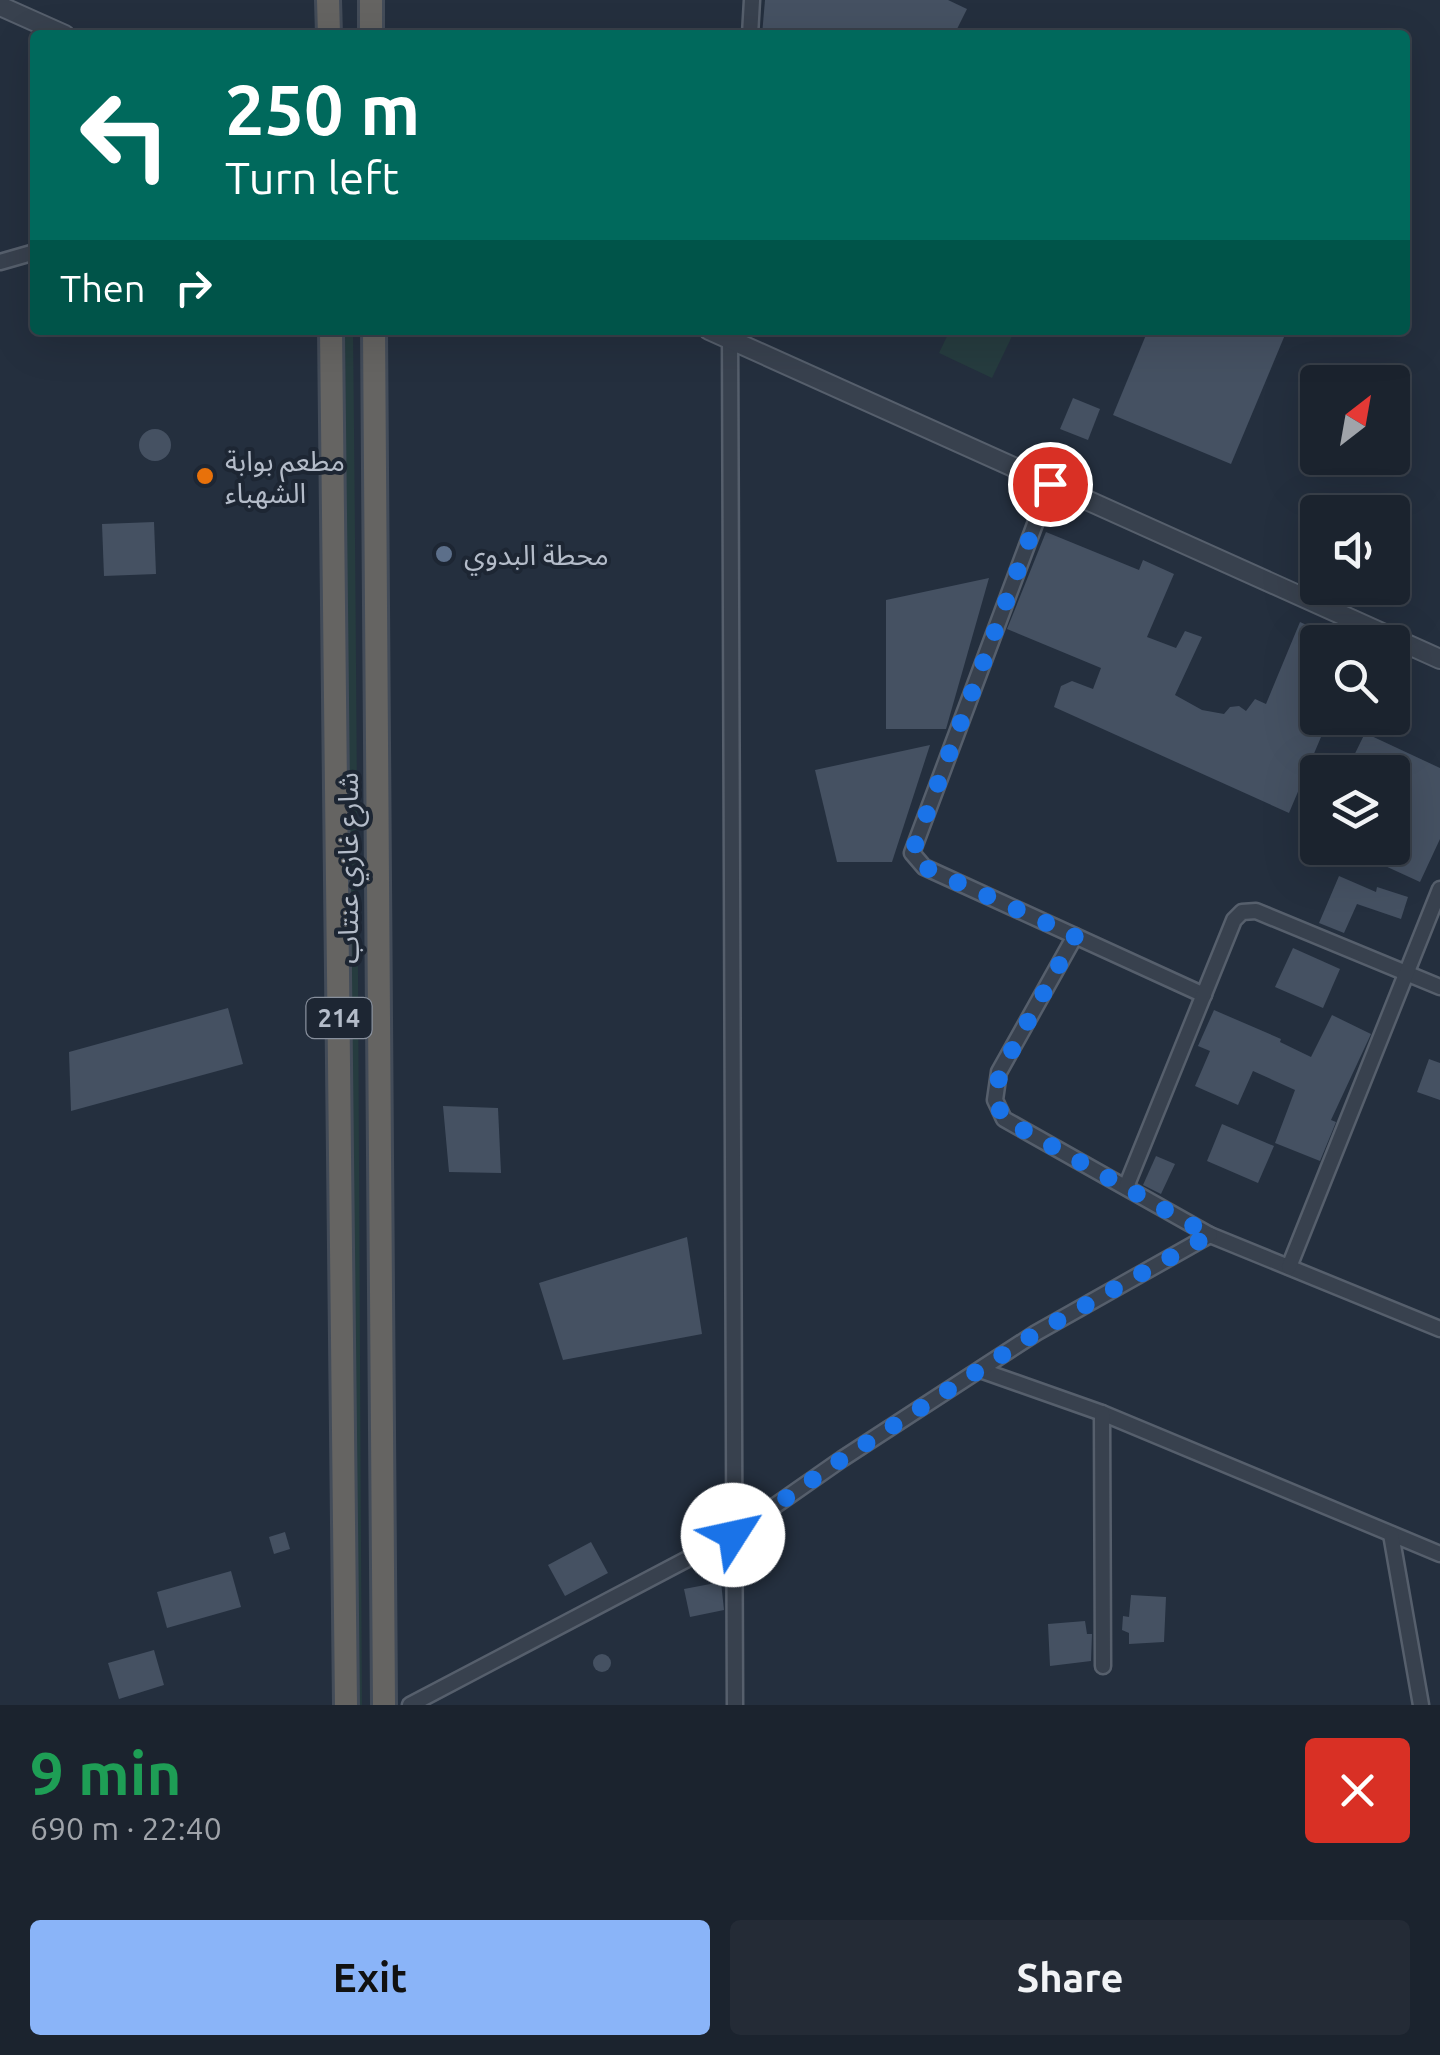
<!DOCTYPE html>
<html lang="en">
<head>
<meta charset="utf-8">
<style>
	:root { --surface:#1b232e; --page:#242b36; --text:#f1f3f6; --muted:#a0a4aa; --line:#39404a; --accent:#8ab4f8 }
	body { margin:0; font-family:Ubuntu,"Noto Sans Arabic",sans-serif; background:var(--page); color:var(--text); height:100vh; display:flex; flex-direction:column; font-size:38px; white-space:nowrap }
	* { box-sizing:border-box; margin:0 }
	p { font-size:32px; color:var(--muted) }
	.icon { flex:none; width:55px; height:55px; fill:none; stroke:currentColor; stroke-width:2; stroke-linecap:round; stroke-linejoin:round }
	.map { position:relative; height:1705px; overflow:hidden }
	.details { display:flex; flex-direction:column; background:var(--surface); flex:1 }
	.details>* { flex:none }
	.top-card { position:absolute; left:30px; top:30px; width:1380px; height:305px; border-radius:10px; box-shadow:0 10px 40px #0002,0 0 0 2px var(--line); background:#00695c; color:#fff; overflow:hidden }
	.needle { width:65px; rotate:31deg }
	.buttons { position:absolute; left:1300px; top:365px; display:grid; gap:20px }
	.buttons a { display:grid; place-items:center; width:110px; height:110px; border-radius:10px; background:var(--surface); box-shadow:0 10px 40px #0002,0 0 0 2px var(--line); font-size:50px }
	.pin { position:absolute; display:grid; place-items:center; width:85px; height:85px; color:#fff; margin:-42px; border:5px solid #fff; border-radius:50%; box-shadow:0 2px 10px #0007 }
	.me { position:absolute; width:110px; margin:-55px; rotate:55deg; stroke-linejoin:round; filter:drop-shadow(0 0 8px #0008) }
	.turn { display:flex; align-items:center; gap:35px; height:210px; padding:0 30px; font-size:45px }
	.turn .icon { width:130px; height:130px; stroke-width:2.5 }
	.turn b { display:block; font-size:70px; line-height:85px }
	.then { display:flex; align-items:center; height:95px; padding:0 30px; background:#0003; gap:20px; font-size:38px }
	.round { display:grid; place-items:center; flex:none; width:105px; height:105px; border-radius:10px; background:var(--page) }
	.head { display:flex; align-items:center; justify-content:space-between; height:170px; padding:0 30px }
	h1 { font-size:60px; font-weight:700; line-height:75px; color:#1e9e55 }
	.primary-button { display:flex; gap:20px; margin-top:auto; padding:20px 30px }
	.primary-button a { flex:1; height:115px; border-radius:10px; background:var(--accent); color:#111; font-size:40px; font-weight:700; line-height:115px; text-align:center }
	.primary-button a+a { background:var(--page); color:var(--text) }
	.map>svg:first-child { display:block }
	.green { fill:#263c3f }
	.building { fill:#455162 }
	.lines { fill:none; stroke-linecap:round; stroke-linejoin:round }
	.minor-casing { stroke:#565f6c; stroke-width:19 }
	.tertiary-casing { stroke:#565f6c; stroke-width:22 }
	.trunk-casing { stroke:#434c59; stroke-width:28 }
	.minor { stroke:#38414e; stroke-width:14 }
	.tertiary { stroke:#38414e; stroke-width:18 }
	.trunk { stroke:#656462; stroke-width:22 }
	.route { stroke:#1a73e8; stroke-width:18; stroke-dasharray:0 32.4 }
	.food-dot { fill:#e8710a; stroke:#1d2633; stroke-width:4 }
	.service-dot { fill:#5c6f8a; stroke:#1d2633; stroke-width:4 }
	.labels { text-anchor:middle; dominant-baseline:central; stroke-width:8; stroke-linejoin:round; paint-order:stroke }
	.shield { fill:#1d2633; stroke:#878f9c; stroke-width:2.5 }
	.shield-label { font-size:25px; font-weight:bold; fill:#b4bcc9 }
	.poi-label { font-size:28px; fill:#b4bcc9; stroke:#1d2633; text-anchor:start }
	.street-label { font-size:28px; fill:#b4bcc9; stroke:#1d2633 }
</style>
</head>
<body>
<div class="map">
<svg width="1440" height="1705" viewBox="0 0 1440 1705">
	<rect width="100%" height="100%" fill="#242f3e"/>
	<g class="green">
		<path d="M345,330H353C358,788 359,1247 362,1705H355Z"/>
		<polygon points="950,330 1015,330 992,378 939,353"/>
	</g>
	<g class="building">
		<polygon points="765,0 948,0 967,9 954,35 762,35"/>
		<polygon points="1148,330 1287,330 1231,464 1113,415"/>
		<polygon points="1073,398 1100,409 1088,440 1060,429"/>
		<circle cx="155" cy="445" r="16"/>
		<polygon points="154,522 156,574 104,576 102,524"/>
		<polygon points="1046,532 1139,570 1143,560 1174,574 1147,637 1176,648 1185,631 1202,637 1175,695 1202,710 1224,714 1230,707 1239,706 1246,711 1255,699 1266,704 1300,622 1344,642 1318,642 1318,718 1329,718 1289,813 1054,707 1061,686 1072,681 1093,689 1101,668 1007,629"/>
		<polygon points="989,578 946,729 886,729 886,600"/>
		<polygon points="1365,733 1440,768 1440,839 1420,882 1346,848 1392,848 1392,772 1346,772"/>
		<polygon points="930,745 892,862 837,862 815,770"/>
		<polygon points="1339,876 1376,892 1377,887 1408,897 1401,919 1357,904 1344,933 1319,923"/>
		<polygon points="1293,948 1340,969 1323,1008 1275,987"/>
		<polygon points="228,1008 243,1064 71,1111 69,1052"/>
		<polygon points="1214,1010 1281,1039 1280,1042 1311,1057 1332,1015 1371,1034 1331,1120 1336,1122 1320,1161 1275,1143 1295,1090 1253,1071 1238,1105 1195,1086 1210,1051 1198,1046"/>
		<polygon points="1429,1059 1440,1063 1440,1100 1417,1092"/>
		<polygon points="443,1106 498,1108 501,1173 449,1172"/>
		<polygon points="1222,1124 1274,1146 1258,1183 1207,1161"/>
		<polygon points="1156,1156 1175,1164 1161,1194 1143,1185"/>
		<polygon points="687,1237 702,1334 563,1360 539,1283"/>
		<polygon points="285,1532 290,1549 274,1554 269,1537"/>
		<polygon points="591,1542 608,1573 565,1596 548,1565"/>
		<polygon points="231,1571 241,1607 167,1628 157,1592"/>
		<polygon points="721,1582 724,1610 690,1617 684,1589"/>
		<polygon points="1131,1595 1166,1597 1164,1642 1129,1644 1129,1633 1122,1630 1123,1616 1129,1617"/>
		<polygon points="1085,1621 1087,1634 1092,1634 1091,1661 1050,1666 1048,1624"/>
		<polygon points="154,1650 164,1685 119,1699 108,1663"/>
		<circle cx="602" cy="1663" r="9"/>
	</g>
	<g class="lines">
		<g class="minor-casing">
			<g id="minor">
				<polyline points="750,35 752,0"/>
				<polyline points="0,262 35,252"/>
				<polyline points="730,330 735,1705"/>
				<polyline points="1050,484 912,853 924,867 1204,995"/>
				<polyline points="1075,936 999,1072 995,1100 1004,1119 1210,1235 1440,1329"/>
				<polyline points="1126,1187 1234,920 1242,912 1256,911 1440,987"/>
				<polyline points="1289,1267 1440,889"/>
				<polyline points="980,1370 1102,1413 1440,1554"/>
				<polyline points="1102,1413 1103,1666"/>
				<polyline points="1391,1534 1421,1705"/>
				<polyline points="410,1705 733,1535 842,1459 1036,1333 1210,1235"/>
			</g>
		</g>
		<g class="tertiary-casing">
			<g id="tertiary">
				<polyline points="0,6 65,35"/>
				<polyline points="709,330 1440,659"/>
			</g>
		</g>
		<g class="trunk-casing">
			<g id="trunk">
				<polyline points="328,0 329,35"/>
				<polyline points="371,0 371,35"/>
				<polyline points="331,330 346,1705"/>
				<polyline points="374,330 384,1705"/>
			</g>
		</g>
		<use href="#minor" class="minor"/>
		<use href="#tertiary" class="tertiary"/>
		<use href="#trunk" class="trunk"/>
	</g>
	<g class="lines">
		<polyline class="route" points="733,1535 842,1459 1036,1333 1210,1235 1004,1119 995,1100 1000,1072 1075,936 924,867 912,853 1050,484"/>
	</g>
	<circle class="food-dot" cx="205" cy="476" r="10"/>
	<circle class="service-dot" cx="444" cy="554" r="10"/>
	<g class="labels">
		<rect class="shield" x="306.5" y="998" width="65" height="40" rx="8"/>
		<g class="shield-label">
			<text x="339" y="1018">214</text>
		</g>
		<g class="poi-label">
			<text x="225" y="460">مطعم بوابة<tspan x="225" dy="32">الشهباء</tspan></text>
			<text x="464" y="554">محطة البدوي</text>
		</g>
		<g class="street-label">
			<text transform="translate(347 868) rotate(-90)">شارع غازي عنتاب</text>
		</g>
	</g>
</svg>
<div class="buttons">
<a><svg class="needle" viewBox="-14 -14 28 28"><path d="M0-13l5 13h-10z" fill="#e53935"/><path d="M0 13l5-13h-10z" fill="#a0a4aa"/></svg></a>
<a><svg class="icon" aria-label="sound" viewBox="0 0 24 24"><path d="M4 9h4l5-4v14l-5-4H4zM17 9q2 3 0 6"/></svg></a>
<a><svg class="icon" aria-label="search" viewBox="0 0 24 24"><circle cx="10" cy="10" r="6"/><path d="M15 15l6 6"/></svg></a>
<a><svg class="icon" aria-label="layers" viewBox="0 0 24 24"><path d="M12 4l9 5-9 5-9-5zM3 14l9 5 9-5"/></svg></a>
</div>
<div class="pin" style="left:1050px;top:484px;background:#d93025"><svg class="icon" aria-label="arrive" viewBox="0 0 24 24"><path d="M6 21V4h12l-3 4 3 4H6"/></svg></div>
<svg class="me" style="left:733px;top:1535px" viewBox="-20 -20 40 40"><circle r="19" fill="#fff"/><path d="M0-13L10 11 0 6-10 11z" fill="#1a73e8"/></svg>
<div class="top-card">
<div class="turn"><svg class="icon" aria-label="left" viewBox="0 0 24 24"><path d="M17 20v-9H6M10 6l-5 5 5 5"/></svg><div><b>250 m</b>Turn left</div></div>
<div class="then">Then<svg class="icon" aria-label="right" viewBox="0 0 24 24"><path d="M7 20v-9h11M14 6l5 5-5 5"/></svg></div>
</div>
</div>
<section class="details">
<div class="head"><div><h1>9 min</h1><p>690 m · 22:40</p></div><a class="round" style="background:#d93025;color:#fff"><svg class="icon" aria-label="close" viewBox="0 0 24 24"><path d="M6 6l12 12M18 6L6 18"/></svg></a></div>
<div class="primary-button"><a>Exit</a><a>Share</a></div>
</section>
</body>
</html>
